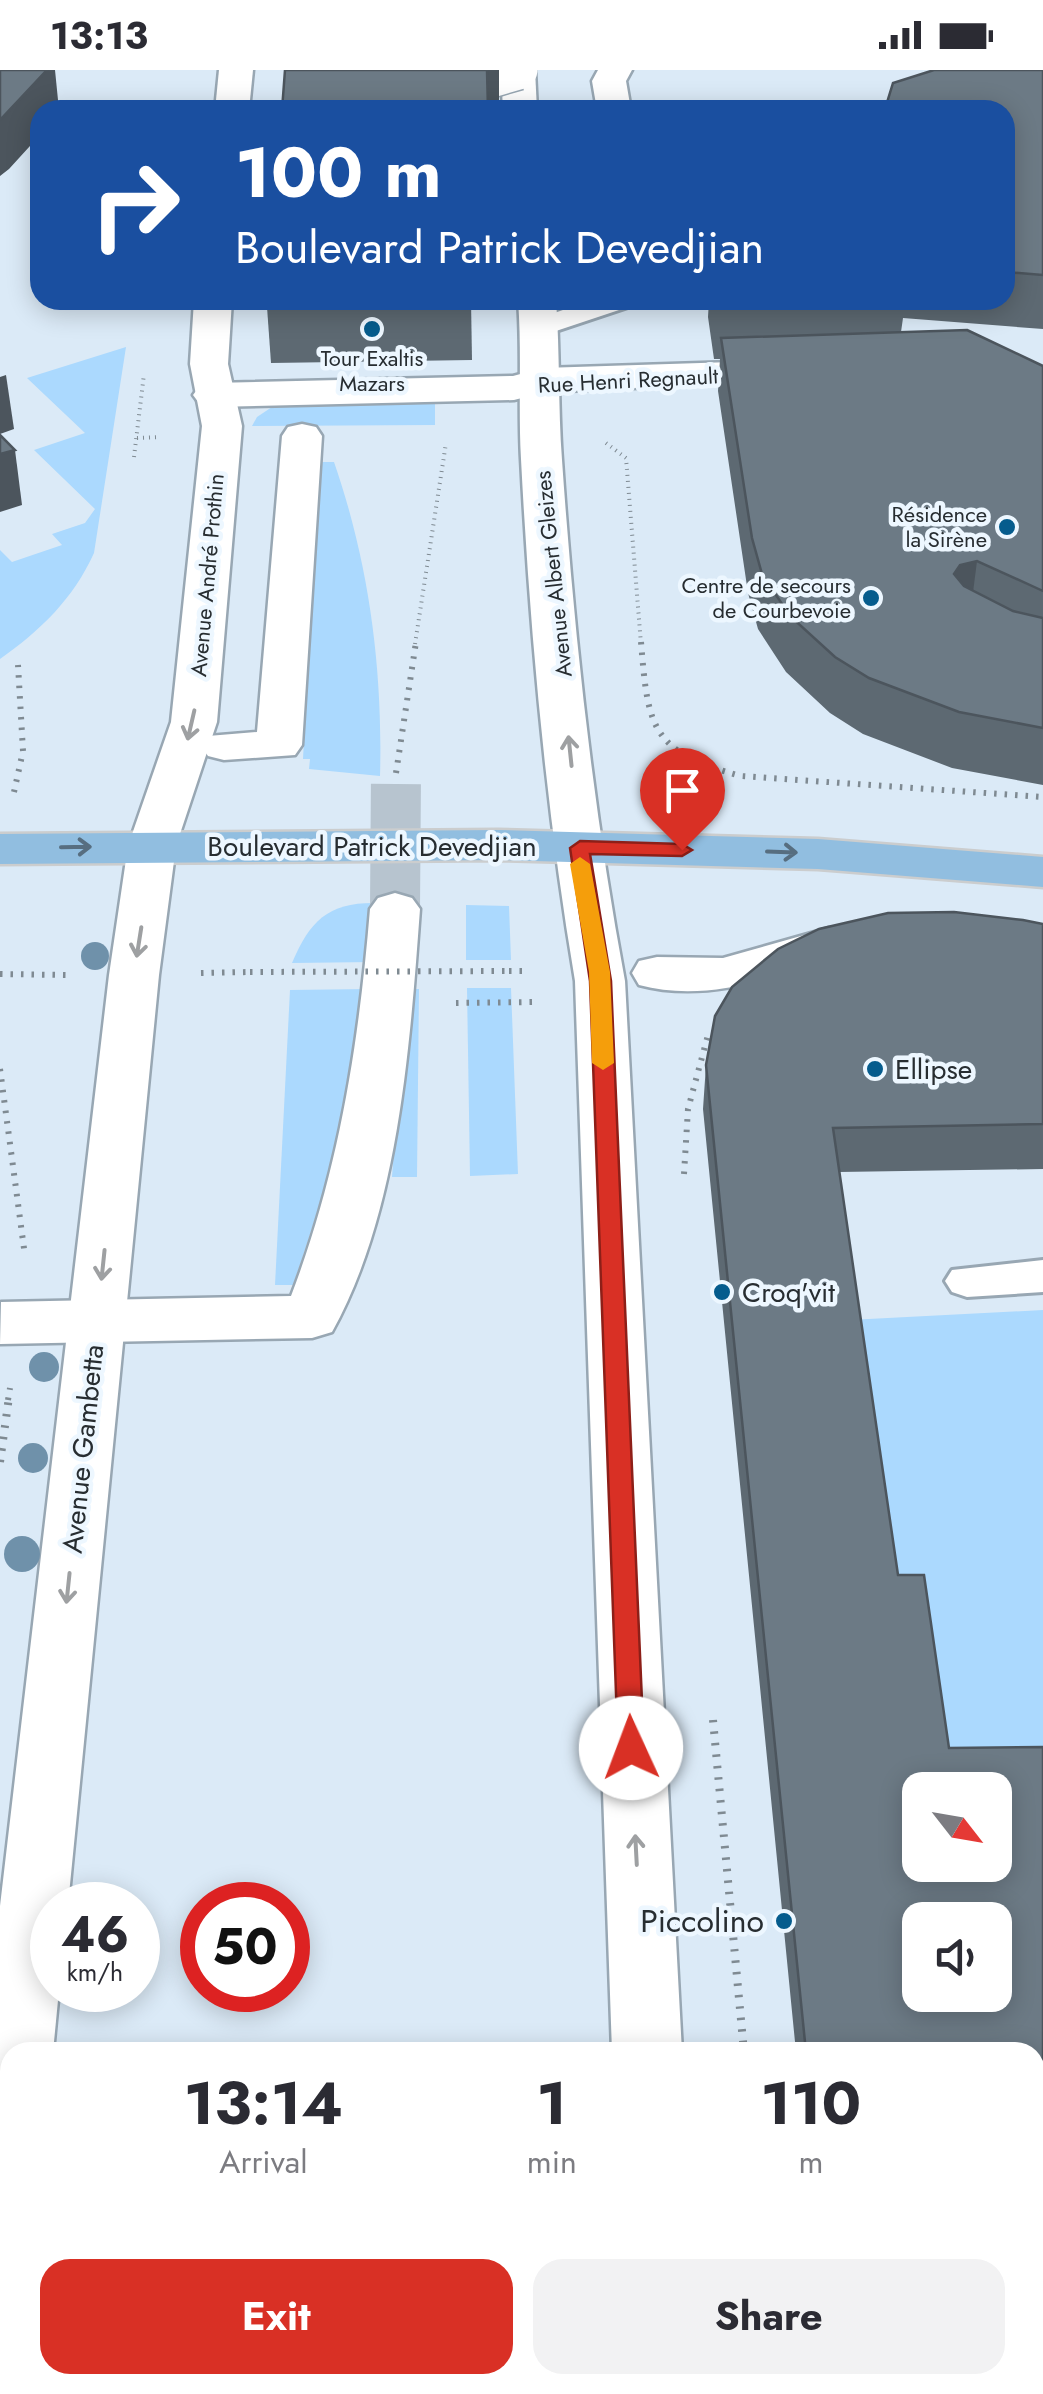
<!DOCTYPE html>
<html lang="en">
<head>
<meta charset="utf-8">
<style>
	:root { --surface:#fff; --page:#f2f2f3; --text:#2b2b33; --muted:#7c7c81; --accent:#d93025 }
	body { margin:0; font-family:Jost,sans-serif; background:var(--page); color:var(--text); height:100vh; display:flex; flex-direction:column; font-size:38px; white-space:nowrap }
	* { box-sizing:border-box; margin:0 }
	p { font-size:32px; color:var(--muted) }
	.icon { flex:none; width:55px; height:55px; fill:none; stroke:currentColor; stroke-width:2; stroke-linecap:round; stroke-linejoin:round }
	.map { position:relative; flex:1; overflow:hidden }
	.details { position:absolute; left:0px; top:1972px; width:1045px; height:352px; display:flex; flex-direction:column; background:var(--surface); border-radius:30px 30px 0 0; box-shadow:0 5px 25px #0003 }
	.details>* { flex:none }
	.banner { position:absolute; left:30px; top:30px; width:985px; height:210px; border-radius:30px; box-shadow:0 5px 25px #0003; background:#1a4fa0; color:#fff; overflow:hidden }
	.needle { width:65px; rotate:121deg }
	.fabs { position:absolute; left:902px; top:1702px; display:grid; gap:20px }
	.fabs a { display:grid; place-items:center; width:110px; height:110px; border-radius:20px; background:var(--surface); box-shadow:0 5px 25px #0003; font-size:50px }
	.speed { position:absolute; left:30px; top:1812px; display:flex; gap:20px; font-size:50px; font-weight:700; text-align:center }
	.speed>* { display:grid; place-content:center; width:130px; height:130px; border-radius:50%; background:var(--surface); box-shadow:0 5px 25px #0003; line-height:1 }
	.speed small { font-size:25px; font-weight:400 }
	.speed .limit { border:15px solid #d22; background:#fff; color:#111 }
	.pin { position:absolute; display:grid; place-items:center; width:85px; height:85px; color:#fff; margin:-102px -42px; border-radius:50% 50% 50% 0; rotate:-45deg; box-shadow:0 0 10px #0007 }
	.pin .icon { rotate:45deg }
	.me { position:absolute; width:110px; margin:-55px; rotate:358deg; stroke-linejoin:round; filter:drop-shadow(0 0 8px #0008) }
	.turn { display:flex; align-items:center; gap:35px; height:210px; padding:0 40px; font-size:45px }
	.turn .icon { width:130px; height:130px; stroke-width:2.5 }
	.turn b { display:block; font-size:70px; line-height:85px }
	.eta { display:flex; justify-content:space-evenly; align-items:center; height:170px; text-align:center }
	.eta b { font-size:60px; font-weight:700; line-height:70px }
	.action { display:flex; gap:20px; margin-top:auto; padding:20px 40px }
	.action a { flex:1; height:115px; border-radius:30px; background:var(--accent); color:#fff; font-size:40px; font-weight:700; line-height:115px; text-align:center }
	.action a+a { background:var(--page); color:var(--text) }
	.status { display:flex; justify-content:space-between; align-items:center; height:70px; padding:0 50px; background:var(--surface); direction:ltr }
	.status svg { height:28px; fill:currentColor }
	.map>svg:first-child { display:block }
	.green { fill:#abd9fe }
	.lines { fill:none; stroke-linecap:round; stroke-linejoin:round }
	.street-tunnel { stroke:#b7c4cf; stroke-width:50; stroke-dasharray:50 25; stroke-linecap:butt }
	.lane-casing { stroke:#98a7b3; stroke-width:6 }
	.street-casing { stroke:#98a7b3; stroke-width:5 }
	.secondary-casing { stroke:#98a7b3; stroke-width:5 }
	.primary-casing { stroke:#cbcdce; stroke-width:5 }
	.path-far2 { stroke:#7f8a92; stroke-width:4; stroke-dasharray:1 5; stroke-linecap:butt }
	.path-far1 { stroke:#7f8a92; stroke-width:6; stroke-dasharray:2.5 8; stroke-linecap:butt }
	.path { stroke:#7f8a92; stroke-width:8; stroke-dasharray:2.5 9; stroke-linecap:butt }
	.lane { fill:#fff; fill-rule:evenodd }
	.street { fill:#fff; fill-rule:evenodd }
	.secondary { fill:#fff; fill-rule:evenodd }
	.primary { fill:#91bee0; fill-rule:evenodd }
	.street-bridge-casing { stroke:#98a7b3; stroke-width:42; stroke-linecap:butt }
	.path-bridge { stroke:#7f8a92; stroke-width:6; stroke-dasharray:2.5 8; stroke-linecap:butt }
	.street-bridge { stroke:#fff; stroke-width:39 }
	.tree { fill:#6f91aa }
	.wall { fill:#5d6972; fill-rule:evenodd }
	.shaded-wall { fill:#4c555d }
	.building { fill:#6c7a85; stroke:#4c555d; stroke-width:2.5; fill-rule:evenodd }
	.oneway { stroke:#9ea0a2 }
	.oneway2 { stroke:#576e80 }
	.route { fill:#d93025; stroke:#8d1f18; stroke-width:2.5 }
	.slow { fill:#f59e0b }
	.poi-dot { fill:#055c8d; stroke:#edf7ff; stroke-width:4 }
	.labels { text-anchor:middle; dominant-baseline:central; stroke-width:9; stroke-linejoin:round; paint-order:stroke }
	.far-poi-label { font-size:22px; fill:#272d31; stroke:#edf7ff; text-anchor:end }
	.far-street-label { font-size:22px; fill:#272d31; stroke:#edf7ff }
	.street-label { font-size:28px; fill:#272d31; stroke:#edf7ff }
	.poi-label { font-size:28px; fill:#272d31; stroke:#edf7ff; text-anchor:start }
	.near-poi-label { font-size:32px; fill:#272d31; stroke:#edf7ff; text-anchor:end }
</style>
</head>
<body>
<div class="status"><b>13:13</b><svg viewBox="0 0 49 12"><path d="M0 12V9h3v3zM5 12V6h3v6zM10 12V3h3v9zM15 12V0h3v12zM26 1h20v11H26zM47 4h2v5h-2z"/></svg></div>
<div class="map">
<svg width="1043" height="2324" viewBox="0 0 1043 2324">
	<rect width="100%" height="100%" fill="#dbeaf7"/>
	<g class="green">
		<path d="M126,277L94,483C73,529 41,560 0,589V480L12,492L62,475L52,464L85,453L95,439L34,380L85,363L27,308Z"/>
		<polygon points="435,328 435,355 252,356 257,347 275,335"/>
		<path d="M319,392H334C369,493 383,599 380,706L309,699L310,689H303Z"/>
		<path d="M377,833L374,892L292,893C310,850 329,832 377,833Z"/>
		<polygon points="466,835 509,836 511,890 466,890"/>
		<polygon points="467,918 511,918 518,1104 470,1106"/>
		<path d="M370,919C354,1021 327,1117 293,1215H275L290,920Z"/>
		<polygon points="406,919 419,919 417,1107 392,1107"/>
		<polygon points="1043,1240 1043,1719 941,1720 892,1548 849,1250"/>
	</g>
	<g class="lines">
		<polyline class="street-tunnel" points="395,839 396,703"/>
		<g class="lane-casing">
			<g id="lane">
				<polygon points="592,230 636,230 631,236 541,266 526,257 531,251"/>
				<polygon points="1043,1190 1043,1222 967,1227 952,1222 945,1211 952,1200"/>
			</g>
		</g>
		<g class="street-casing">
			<g id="street">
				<polygon points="598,0 632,0 626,11 631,40 597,40 592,11"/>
				<polygon points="794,290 808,294 814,302 808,310 545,322 514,330 213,337 199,333 193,325 199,317 213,313 513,306 543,298"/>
				<polygon points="302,354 316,357 322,366 302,675 295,685 224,690 208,686 201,676 208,666 257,662 282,366 288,357"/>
				<path d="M395,823L412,828L420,839C410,974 399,1142 332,1262L312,1268L0,1274L1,1232L291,1226C339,1101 359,973 370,839L378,828Z"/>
				<path d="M829,858L847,863L854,874L847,885C779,905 710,934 639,915L632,903L639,891L657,887L723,888Z"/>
			</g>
		</g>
		<g class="secondary-casing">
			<g id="secondary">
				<polygon points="219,0 253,0 249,40 215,40"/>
				<polygon points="501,0 535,0 537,40 503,40"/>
				<polygon points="194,230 232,230 228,294 242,356 217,652 176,776 159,905 68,1835 52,1835 52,1920 59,1920 53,1982 10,1982 10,2011 0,2007 0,1836 109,905 128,776 171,652 202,356 190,294"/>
				<path d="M518,230H556C560,283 558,337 562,390C574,563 593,740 625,911L682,1982H612L575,911C546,740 530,563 521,389C518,336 522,283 518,230Z"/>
				<polygon points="10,2021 10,2179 0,2183 0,2024"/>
				<rect x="628" y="2315" width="76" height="9"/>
			</g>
		</g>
		<g class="primary-casing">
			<polygon id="primary" points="498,760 818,769 1043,787 1043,817 818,799 498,790 0,794 0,764"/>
		</g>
		<g class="path-far2">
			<polyline points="137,368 160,367"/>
			<polyline points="606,373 626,388 641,574"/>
			<polyline points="134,387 144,304"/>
			<polyline points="415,574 446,373"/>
		</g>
		<g class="path-far1">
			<path d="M641,572C648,658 651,682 741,706L1043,727"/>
			<polyline points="396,703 416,572"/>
			<polyline points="14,722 23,681 18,595"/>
			<polyline points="509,901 529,901"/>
			<polyline points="201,903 250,902"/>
			<polyline points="0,904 67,905"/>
			<polyline points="456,933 533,932"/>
			<polyline points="0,999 25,1186"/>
			<polyline points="684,1104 688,1039 708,965"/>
			<polyline points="8,1330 10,1318"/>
		</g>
		<g class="path">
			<polyline points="0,1392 9,1327"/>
			<polyline points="713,1650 744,1982"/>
			<polyline points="775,2315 776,2324"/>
		</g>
		<use href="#lane" class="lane"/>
		<use href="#street" class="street"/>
		<use href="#secondary" class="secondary"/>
		<use href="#primary" class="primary"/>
		<g class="street-bridge-casing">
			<polyline id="street-bridge" points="474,13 518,0"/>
		</g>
		<polyline class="path-bridge" points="250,902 509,901"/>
		<use href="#street-bridge" class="street-bridge"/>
	</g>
	<g class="tree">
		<circle cx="95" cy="886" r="14"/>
		<circle cx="44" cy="1297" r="15"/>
		<circle cx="33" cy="1388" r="15"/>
		<circle cx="22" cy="1484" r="18"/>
	</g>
	<g class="wall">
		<polygon points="1043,0 1043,259 903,248 901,262 1043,296 1043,715 952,698 863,664 830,643 786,602 758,559 748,523 718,321 720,289 714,289 708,247 709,230 1005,230 1005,40"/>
		<polygon points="471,230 472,290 271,293 267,237"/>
		<path d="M954,842L1023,850L1043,854V1099L839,1102L898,1505H924L949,1678L1043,1677V2324H830L829,2315H1035V1982H796L703,1039L706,995L715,946L732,917L778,879L819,859L888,843ZM920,1720H995V1795H920ZM920,1850H995V1925H920Z"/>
	</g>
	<g class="shaded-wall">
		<polygon points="47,0 55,0 59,40 40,40 40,65 9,99 0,106 0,50"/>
		<polygon points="487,0 499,0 499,30 493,40 488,40"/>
		<polygon points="6,305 14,359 0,364 0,307"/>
		<polygon points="15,380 22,435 0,442 0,384"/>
		<polygon points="977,491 970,546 954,504 960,495"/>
	</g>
	<g class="building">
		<polygon points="0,0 47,0 0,50"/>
		<polygon points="285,0 487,0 488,40 282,40"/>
		<polygon points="934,0 1043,0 1043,205 1005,202 1005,40 883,40 885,39 893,13"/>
		<polygon points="268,230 471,230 471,234 267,237"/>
		<polygon points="716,230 889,230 716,235"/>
		<polygon points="967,260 1043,296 1043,521 977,491 960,495 954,504 964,516 1013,541 1043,548 1043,658 959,642 869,608 835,587 790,546 762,504 752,468 721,268"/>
		<polygon points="0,365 15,380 0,384"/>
		<path d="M954,842L1023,850L1043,854V1054L833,1058L898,1505H924L949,1678L1043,1677V2324H840L839,2315H1035V1982H806L706,995L715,946L732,917L778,879L819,859L888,843ZM920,1720H995V1795H920ZM920,1850H995V1925H920Z"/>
	</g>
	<defs><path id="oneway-shaft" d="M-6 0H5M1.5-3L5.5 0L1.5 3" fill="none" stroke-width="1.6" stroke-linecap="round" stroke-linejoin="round" transform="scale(2.5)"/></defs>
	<g class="oneway">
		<use href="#oneway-shaft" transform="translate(191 655) rotate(103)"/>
		<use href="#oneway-shaft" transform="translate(570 681) rotate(-96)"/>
		<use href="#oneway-shaft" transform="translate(139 872) rotate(99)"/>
		<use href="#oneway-shaft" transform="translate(103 1195) rotate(96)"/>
		<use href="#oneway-shaft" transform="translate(68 1518) rotate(96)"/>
		<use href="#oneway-shaft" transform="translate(636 1780) rotate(-93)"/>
	</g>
	<g class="oneway2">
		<use href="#oneway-shaft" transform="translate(76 777) rotate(-1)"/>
		<use href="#oneway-shaft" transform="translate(782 782) rotate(2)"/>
	</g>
	<polygon class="route" points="580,771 682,774 692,780 682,786 590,784 611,911 644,1678 640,1685 622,1685 618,1678 590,911 570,778"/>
	<polygon class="slow" points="580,787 590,794 610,902 614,993 603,1000 592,993 589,902 570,794"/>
	<g class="poi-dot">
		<circle cx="372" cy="259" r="10"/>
		<circle cx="1007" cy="457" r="10"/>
		<circle cx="871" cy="528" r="10"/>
		<circle cx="875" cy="999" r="10"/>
		<circle cx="722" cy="1222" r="10"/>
		<circle cx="784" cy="1851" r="10"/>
	</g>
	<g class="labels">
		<g class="far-poi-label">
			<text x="372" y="288" text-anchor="middle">Tour Exaltis<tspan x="372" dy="25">Mazars</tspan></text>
			<text x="987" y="444">Résidence<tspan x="987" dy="25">la Sirène</tspan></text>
			<text x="851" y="515">Centre de secours<tspan x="851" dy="25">de Courbevoie</tspan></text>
		</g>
		<g class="far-street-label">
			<text transform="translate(628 310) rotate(-3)">Rue Henri Regnault</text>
			<text transform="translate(553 504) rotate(-96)">Avenue Albert Gleizes</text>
			<text transform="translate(207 505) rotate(-85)">Avenue André Prothin</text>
		</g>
		<g class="street-label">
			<text x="372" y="776">Boulevard Patrick Devedjian</text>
			<text transform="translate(83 1379) rotate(-84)">Avenue Gambetta</text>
		</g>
		<g class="poi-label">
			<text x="895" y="999">Ellipse</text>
			<text x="742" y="1222">Croq'vit</text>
		</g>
		<g class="near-poi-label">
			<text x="764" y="1851">Piccolino</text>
		</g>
	</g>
</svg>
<div class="fabs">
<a><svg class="needle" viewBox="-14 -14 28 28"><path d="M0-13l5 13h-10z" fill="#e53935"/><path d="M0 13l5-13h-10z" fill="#7c7c81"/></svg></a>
<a><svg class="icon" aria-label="sound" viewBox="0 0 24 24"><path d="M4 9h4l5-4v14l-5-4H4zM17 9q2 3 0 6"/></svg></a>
</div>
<div class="speed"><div>46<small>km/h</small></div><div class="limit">50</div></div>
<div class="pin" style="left:682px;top:780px;background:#d93025"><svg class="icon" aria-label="arrive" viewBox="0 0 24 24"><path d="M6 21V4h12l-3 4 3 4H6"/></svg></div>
<svg class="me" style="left:631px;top:1678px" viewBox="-20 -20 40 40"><circle r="19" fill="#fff"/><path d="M0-13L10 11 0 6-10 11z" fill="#d93025"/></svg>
<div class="banner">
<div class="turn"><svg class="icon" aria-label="right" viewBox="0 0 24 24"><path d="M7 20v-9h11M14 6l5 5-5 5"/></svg><div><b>100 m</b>Boulevard Patrick Devedjian</div></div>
</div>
<section class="details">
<div class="eta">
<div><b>13:14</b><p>Arrival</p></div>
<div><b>1</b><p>min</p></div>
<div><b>110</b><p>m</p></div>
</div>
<div class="action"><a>Exit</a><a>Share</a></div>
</section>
</div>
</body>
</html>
